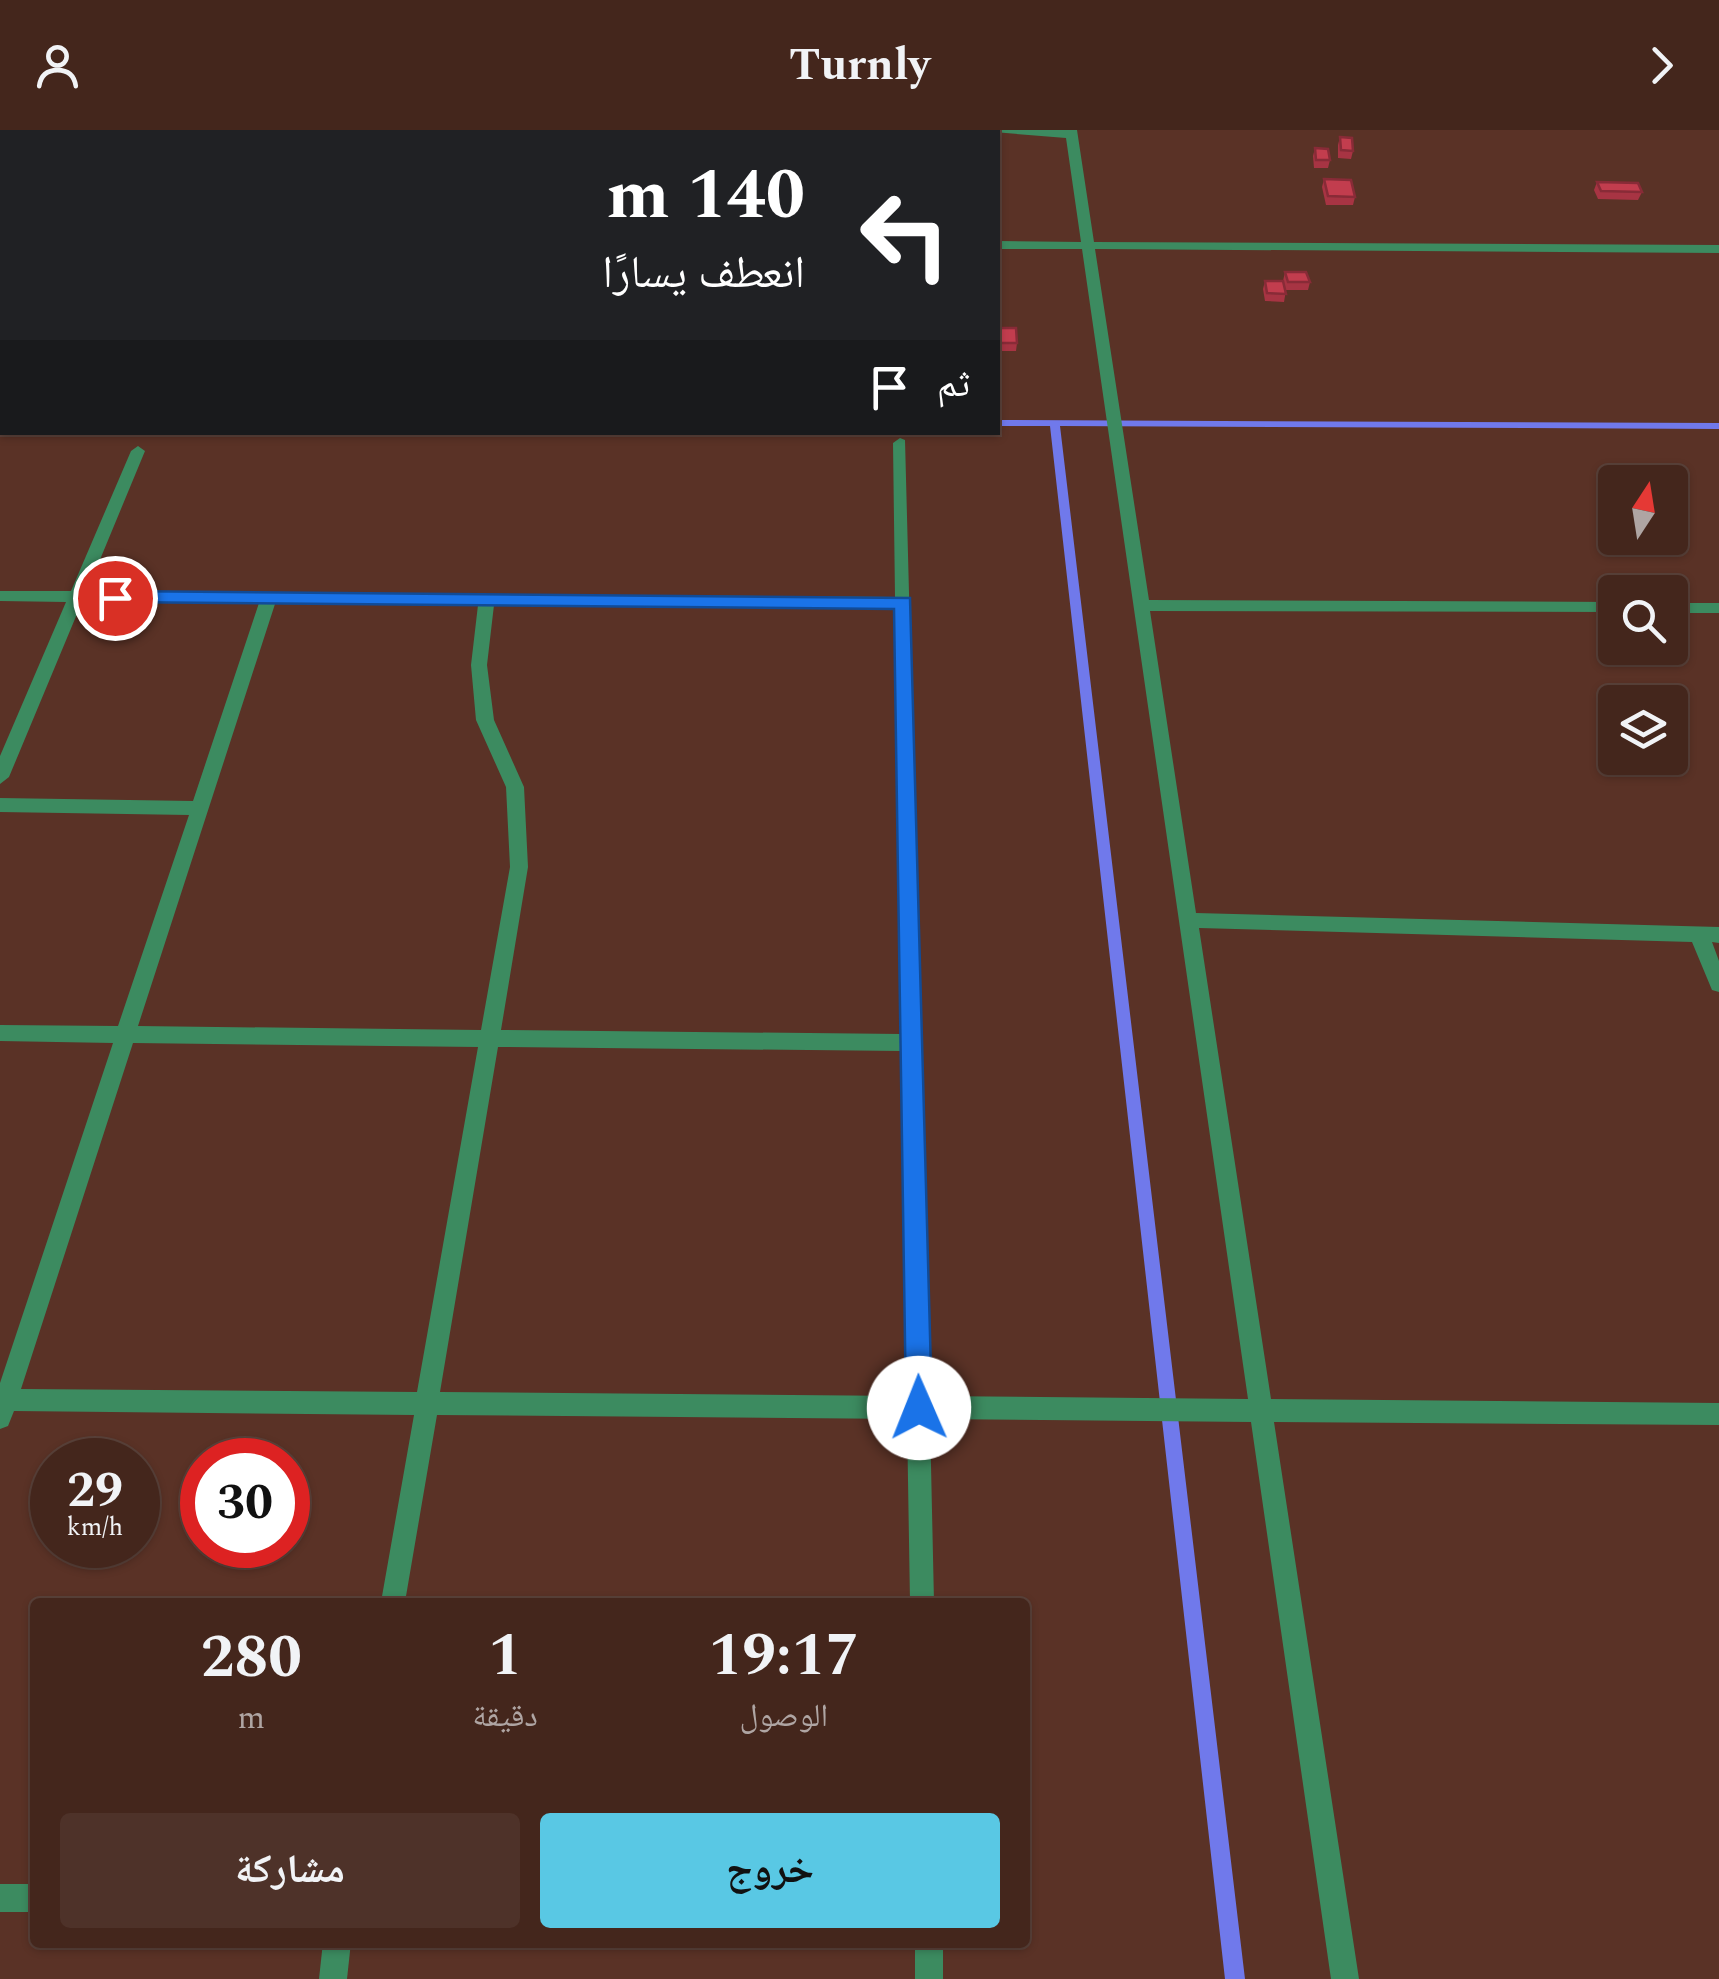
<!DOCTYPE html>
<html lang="ar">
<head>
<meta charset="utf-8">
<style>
	:root { --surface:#44261c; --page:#4e3229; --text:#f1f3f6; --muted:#afa5a3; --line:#5c433b; --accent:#59c8e4 }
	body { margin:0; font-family:Spectral,"Noto Naskh Arabic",serif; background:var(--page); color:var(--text); direction:rtl; height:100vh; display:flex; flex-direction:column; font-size:38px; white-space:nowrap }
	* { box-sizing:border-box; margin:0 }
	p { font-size:32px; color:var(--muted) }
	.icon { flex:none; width:55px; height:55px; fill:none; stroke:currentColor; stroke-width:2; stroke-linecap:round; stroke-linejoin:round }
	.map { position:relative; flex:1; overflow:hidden; direction:ltr }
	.details { position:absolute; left:30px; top:1468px; width:1000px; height:350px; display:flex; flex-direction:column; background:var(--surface); border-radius:10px; box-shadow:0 2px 8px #0004,0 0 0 2px var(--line); direction:rtl }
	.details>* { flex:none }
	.banner { position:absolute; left:0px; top:0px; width:1000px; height:305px; box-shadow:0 2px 8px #0004,0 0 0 2px var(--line); direction:rtl; background:#202124; color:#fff; overflow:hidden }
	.needle { width:65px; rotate:12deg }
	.fabs { position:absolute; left:1598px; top:335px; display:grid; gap:20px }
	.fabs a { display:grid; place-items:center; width:90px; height:90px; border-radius:10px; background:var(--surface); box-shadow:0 2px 8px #0004,0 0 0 2px var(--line); font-size:50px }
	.speed { position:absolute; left:30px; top:1308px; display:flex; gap:20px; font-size:50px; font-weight:700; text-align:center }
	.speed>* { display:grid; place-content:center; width:130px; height:130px; border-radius:50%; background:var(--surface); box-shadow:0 2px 8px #0004,0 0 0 2px var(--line); line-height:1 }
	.speed small { font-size:25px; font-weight:400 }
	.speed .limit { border:15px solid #d22; background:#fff; color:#111 }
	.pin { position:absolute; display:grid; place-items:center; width:85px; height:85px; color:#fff; margin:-42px; border:5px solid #fff; border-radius:50%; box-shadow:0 2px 10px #0007 }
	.me { position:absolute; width:110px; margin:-55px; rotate:359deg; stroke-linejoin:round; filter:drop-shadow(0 0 8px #0008) }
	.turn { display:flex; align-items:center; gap:35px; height:210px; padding:0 30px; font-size:45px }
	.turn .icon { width:130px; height:130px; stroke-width:2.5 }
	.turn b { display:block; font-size:70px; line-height:85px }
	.then { display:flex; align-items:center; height:95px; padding:0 30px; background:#0003; gap:20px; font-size:38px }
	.eta { display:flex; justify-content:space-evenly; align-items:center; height:170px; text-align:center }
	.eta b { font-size:60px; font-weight:700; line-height:70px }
	.action { display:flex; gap:20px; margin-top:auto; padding:20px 30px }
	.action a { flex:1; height:115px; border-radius:10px; background:var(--accent); color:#111; font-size:40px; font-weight:700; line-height:115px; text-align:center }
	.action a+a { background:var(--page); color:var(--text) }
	header { display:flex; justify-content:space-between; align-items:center; height:130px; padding:0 30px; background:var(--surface); font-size:45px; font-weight:700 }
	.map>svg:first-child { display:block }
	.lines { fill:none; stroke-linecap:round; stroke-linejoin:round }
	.stream { fill:#7079eb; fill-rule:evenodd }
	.minor { fill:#3c8b60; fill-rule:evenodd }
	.wall { fill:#a73443 }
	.building { fill:#c23d4e; stroke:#882b37; stroke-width:2.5 }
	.route { fill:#1a73e8; stroke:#114b97; stroke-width:2.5 }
</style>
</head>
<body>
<header><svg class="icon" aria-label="forward" viewBox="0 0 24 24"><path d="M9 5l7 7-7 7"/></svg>Turnly<svg class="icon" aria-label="person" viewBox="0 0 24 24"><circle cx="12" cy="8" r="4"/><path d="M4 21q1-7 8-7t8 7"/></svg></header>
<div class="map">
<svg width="1719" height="1849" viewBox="0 0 1719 1849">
	<rect width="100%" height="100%" fill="#5a3226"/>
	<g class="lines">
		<g class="stream">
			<rect x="0" y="285" width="2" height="6"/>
			<polygon points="998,290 1719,293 1719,299 1060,296 1245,1849 1225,1849 1050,296 998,296"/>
		</g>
		<g class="minor">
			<path d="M969,0H1077L1094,112L1719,115V123L1095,119L1149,470L1615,472V482L1150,481L1196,783L1719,797V813L1712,812L1719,831V862L1712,860L1692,812L1199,798L1271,1269L1719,1273V1295L1274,1292L1359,1849H1331L1251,1292L930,1289L934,1472H910L907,1289L437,1285L405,1472H381L414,1285L14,1281L8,1296L0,1299V1253L113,913L0,911V895L118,896L189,685L0,682V668L193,671L259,473L82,472L9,647L0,654V626L66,472L0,471V461H71L131,321L138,316L145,321L87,461L895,467L893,313L900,308L905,310L930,1266L1248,1269L1082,119H998V111L1081,112L1066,8ZM275,474L478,475L471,535L476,590L506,657L510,737L481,900L138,896ZM494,475L895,478L901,904L501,900L528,737L524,657L494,590L487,535ZM133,913L478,917L417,1262L21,1259ZM498,917L902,921L907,1266L440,1262Z"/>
			<rect x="0" y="106" width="2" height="8"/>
			<rect x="1670" y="473" width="49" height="10"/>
			<rect x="0" y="1754" width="35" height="28"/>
			<polygon points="323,1812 351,1812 347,1849 319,1849"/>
			<rect x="915" y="1812" width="28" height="37"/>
		</g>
	</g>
	<g class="wall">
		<polygon points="1340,7 1353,21 1351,29 1338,28 1338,15"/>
		<polygon points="1315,18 1330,30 1328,38 1314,38 1313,26"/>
		<polygon points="1324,49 1355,67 1353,75 1326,75 1322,57"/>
		<polygon points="1597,52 1642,62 1638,70 1598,69 1594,60"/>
		<polygon points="1285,142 1310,152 1308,160 1286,160 1284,172 1265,171 1263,159 1265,151 1283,151"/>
		<polygon points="998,198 1017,213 1016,221 998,221"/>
	</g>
	<g class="building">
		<polygon points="1340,7 1352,8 1353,21 1341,20"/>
		<polygon points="1315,18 1328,19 1330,30 1316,30"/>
		<polygon points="1324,49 1351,50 1355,67 1328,66"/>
		<polygon points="1597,52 1638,53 1642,62 1601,61"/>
		<polygon points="1285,142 1306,142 1310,152 1288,152"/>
		<polygon points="1265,151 1283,151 1286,164 1267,163"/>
		<polygon points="998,198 1016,198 1017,213 998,213"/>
	</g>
	<polygon class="route" points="115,461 910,468 932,1278 928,1288 919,1291 909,1288 906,1278 894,479 109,472 106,468"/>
</svg>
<div class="fabs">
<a><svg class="needle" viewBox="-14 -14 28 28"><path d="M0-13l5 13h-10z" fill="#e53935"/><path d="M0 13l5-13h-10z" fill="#afa5a3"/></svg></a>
<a><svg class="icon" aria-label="search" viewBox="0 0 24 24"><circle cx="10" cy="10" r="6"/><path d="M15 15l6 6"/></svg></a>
<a><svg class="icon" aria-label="layers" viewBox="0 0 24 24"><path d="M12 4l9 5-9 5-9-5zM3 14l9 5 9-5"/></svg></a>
</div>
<div class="speed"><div>29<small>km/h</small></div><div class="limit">30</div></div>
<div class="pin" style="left:115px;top:468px;background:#d93025"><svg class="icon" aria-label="arrive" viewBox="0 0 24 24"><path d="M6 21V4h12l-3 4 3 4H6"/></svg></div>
<svg class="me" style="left:919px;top:1278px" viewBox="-20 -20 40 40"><circle r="19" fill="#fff"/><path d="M0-13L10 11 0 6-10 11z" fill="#1a73e8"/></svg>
<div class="banner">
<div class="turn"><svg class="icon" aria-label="left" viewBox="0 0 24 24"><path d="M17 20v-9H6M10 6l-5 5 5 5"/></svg><div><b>140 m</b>انعطف يسارًا</div></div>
<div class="then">ثم<svg class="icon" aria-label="arrive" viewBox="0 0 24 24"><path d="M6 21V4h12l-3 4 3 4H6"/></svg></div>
</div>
<section class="details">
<div class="eta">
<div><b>19:17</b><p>الوصول</p></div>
<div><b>1</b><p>دقيقة</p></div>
<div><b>280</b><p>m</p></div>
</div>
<div class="action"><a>خروج</a><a>مشاركة</a></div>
</section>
</div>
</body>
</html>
